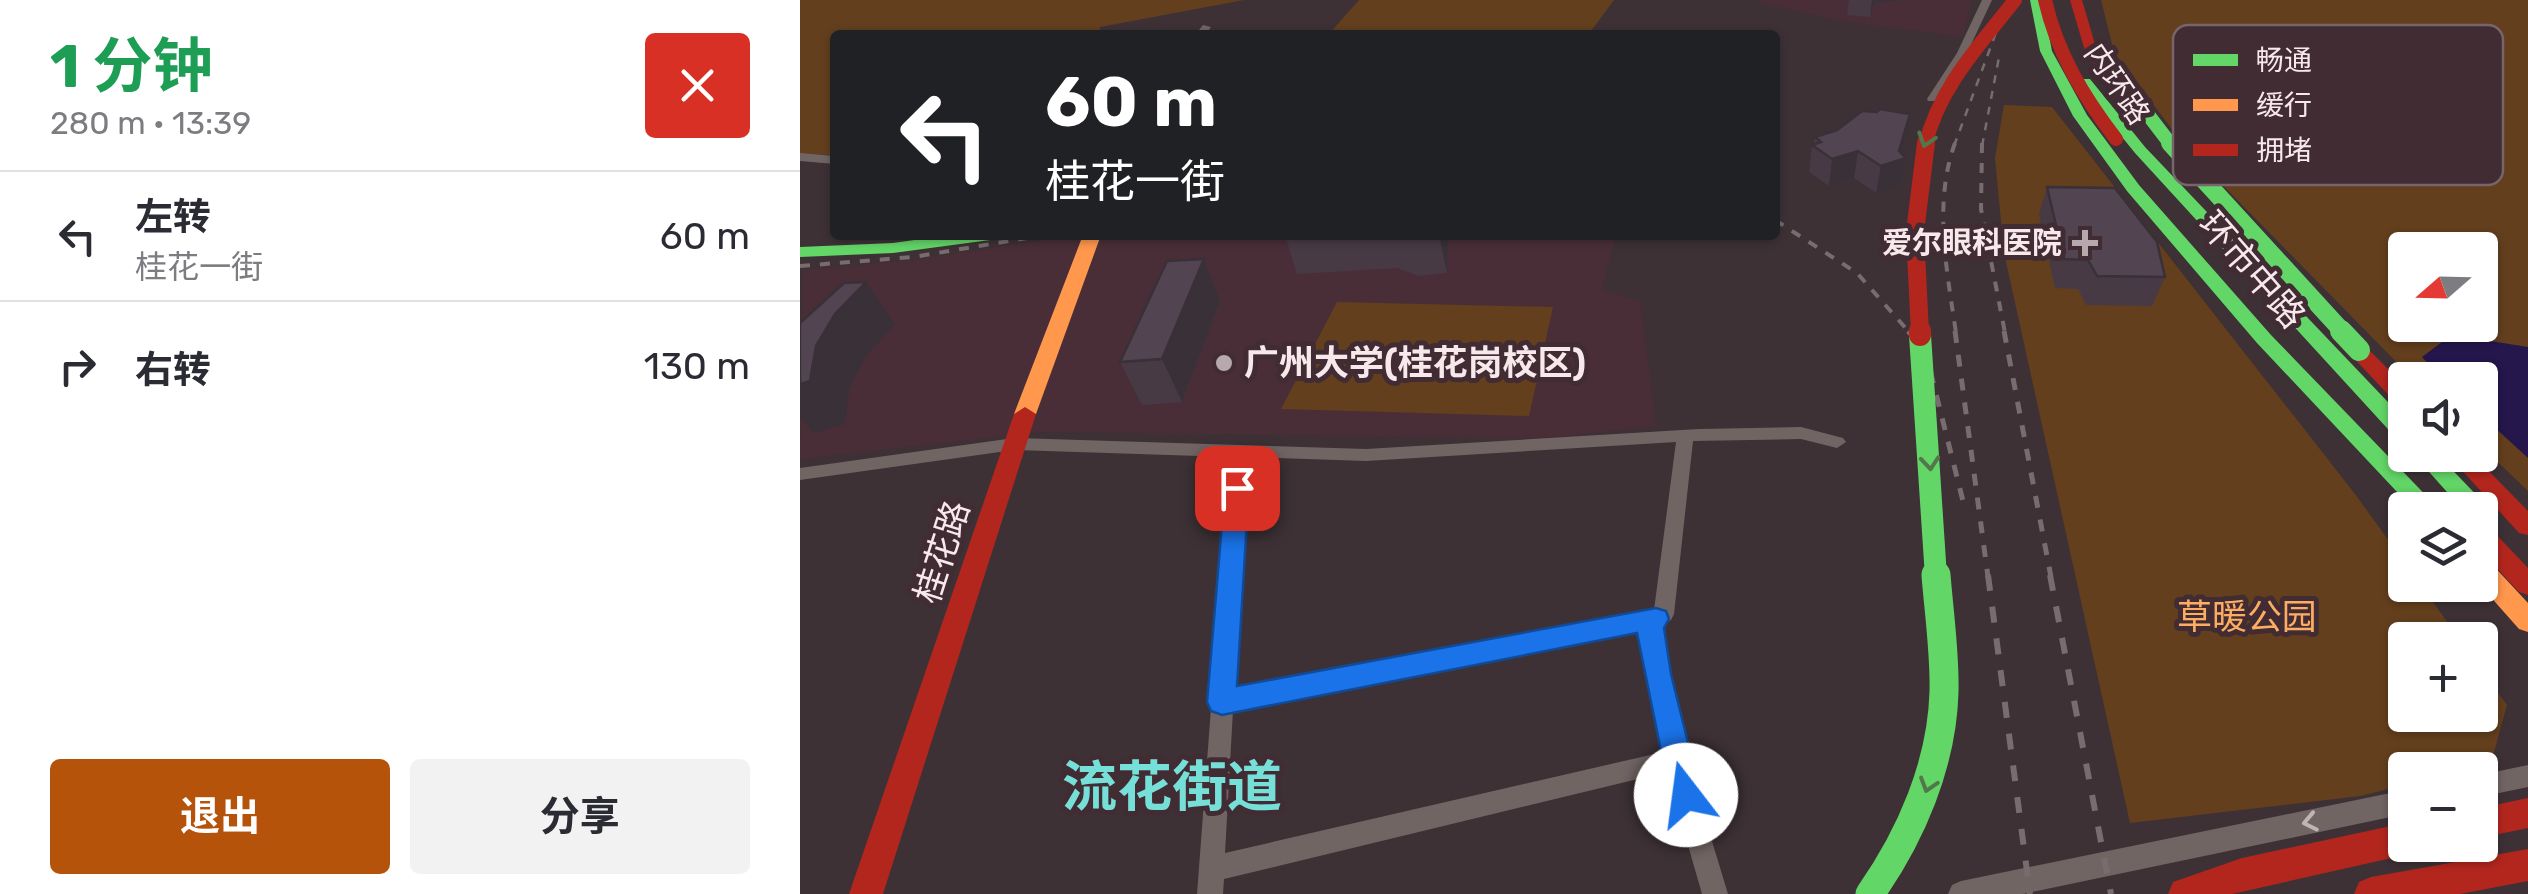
<!DOCTYPE html>
<html lang="zh">
<meta charset="utf-8">
<style>
:root{--surface:#fff;--page:#f2f2f3;--text:#2b2b33;--muted:#7c7c81;--line:#e1e1e2;--accent:#b45309}
body{margin:0;font-family:Rubik,"Noto Sans SC",sans-serif;background:var(--page);color:var(--text);height:100vh;display:flex;flex-direction:column;font-size:38px;white-space:nowrap}
*{box-sizing:border-box;margin:0}
p{font-size:32px;color:var(--muted)}
.icon{flex:none;width:55px;height:55px;fill:none;stroke:currentColor;stroke-width:2;stroke-linecap:round;stroke-linejoin:round}
.map{position:relative;flex:1;overflow:hidden}
.panel{display:flex;flex-direction:column;background:var(--surface);width:800px}
.panel>*{flex:none}
.guide{position:absolute;left:30px;top:30px;width:950px;height:210px;border-radius:10px;box-shadow:0 2px 8px #0004;background:#202124;color:#fff;overflow:hidden}
.needle{width:65px;rotate:250deg}
.fabs{position:absolute;left:1588px;top:232px;display:grid;gap:20px}
.fabs a{display:grid;place-items:center;width:110px;height:110px;border-radius:10px;background:var(--surface);box-shadow:0 2px 8px #0004;font-size:50px}
.pin{position:absolute;display:grid;place-items:center;width:85px;height:85px;color:#fff;margin:-42px;border-radius:20px;box-shadow:0 5px 15px #0006}
.me{position:absolute;width:110px;margin:-55px;rotate:345deg;stroke-linejoin:round;filter:drop-shadow(0 0 8px #0008)}
.turn{display:flex;align-items:center;gap:35px;height:210px;padding:0 50px;font-size:45px}
.turn .icon{width:130px;height:130px;stroke-width:2.5}
.turn b{display:block;font-size:70px;line-height:85px}
.round{display:grid;place-items:center;flex:none;width:105px;height:105px;border-radius:10px;background:var(--page)}
.headline{display:flex;align-items:center;justify-content:space-between;height:170px;padding:0 50px}
h1{font-size:60px;font-weight:700;line-height:75px;color:#1e9e55}
.primary-button{display:flex;gap:20px;margin-top:auto;padding:20px 50px}
.primary-button a{flex:1;height:115px;border-radius:10px;background:var(--accent);color:#fff;font-size:40px;font-weight:700;line-height:115px;text-align:center}
.primary-button a+a{background:var(--page);color:var(--text)}
ul{padding:0;list-style:none}
li{display:flex;align-items:center;gap:30px;height:130px;padding:0 50px;border-top:2px solid var(--line)}
li div{flex:1}
li b{display:block;font-size:38px}
li em{font-style:normal}
main{display:flex;flex:1;min-height:0}
.map>svg:first-child{display:block}
</style>
<main>
<section class="panel">
<div class="headline"><div><h1>1 分钟</h1><p>280 m · 13:39</p></div><a class="round" style="background:#d93025;color:#fff"><svg class="icon" aria-label="close" viewBox="0 0 24 24"><path d="M6 6l12 12M18 6L6 18"/></svg></a></div>
<ul>
<li><svg class="icon" aria-label="left" viewBox="0 0 24 24"><path d="M17 20v-9H6M10 6l-5 5 5 5"/></svg><div><b>左转</b><p>桂花一街</p></div><em>60 m</em></li>
<li><svg class="icon" aria-label="right" viewBox="0 0 24 24"><path d="M7 20v-9h11M14 6l5 5-5 5"/></svg><div><b>右转</b></div><em>130 m</em></li>
</ul>
<div class="primary-button"><a>退出</a><a>分享</a></div>
</section>
<div class="map">
<svg width="1728" height="894" viewBox="0 0 1728 894">
<rect width="100%" height="100%" fill="#3d3135"/>
<path fill="#492e38" d="M950 0H1171L1163 37 1036 20Z
M275 235H816L802 289 840 301 856 426 743 438 237 432 0 459 3 270 114 260Z"/>
<path fill="#633f1d" fill-rule="evenodd" d="M0 0H444L300 27V35H35V155L0 154Z
M559 0H814L788 35H528Z
M1301 0H1728V491L1680 445V380H1614L1386 148 1314 52ZM1605 250H1680V325H1605Z
M1204 105 1252 107 1555 494 1605 563V585H1621L1660 640H1605V715H1680V668L1707 705 1691 763 1663 770H1605V785L1560 796 1330 823 1204 253 1195 158Z
M537 302 753 307 729 416 481 409Z"/>
<path fill="#25164c" d="M1684 340 1728 347V458L1680 414V380H1643L1622 357 1642 342Z"/>
<g fill="none" stroke-linecap="round" stroke-linejoin="round">
<path fill="#716564" fill-rule="evenodd" d="M1182 0H1192L1167 53 1136 101H1128L1127 99 1157 53Z
M403 25 411 27 405 35H395Z
M0 153 35 156V164L0 161Z
M1001 427 1043 438 1046 442 1037 448 1001 439 893 441 874 614 871 620 861 627 888 762 928 894H902L867 772 424 879 423 894H397L430 457 214 450 0 480V468L214 438 566 449 899 429ZM876 442 854 610 852 611 434 690 447 457 566 461ZM841 630 863 752 425 853 433 710Z
M1728 765V787L1680 797V775Z
M1605 790V814L1223 894H1148L1152 885 1161 881Z"/>
<path fill="#63d668" fill-rule="evenodd" d="M1230 0H1242L1252 51 1287 115 1339 185 1471 335 1640 510H1614L1457 343 1327 191 1273 116 1240 51Z
M1280 79H1290L1345 147 1605 420V442L1597 439 1335 153 1280 85Z
M151 235H199L190 240 93 253 0 257V247L93 243Z
M1614 455H1638L1685 504 1689 510 1685 516 1680 518V510H1663Z"/>
<path fill="#ff974d" fill-rule="evenodd" d="M283 235H301L236 414 225 421 217 419 214 414Z
M1680 558 1689 561 1728 603V632L1719 629 1680 585Z"/>
<path fill="#b3261e" fill-rule="evenodd" d="M1270 0H1282L1297 51 1330 98 1328 101H1318L1285 51Z
M1540 326 1547 328 1605 386V406L1597 404 1533 336 1530 332Z
M225 407 236 414 83 894H49L214 414Z
M1648 455H1673L1728 511V535L1719 533Z
M1680 525 1689 527 1728 568V595L1719 592 1680 550Z
M1728 798V828L1680 838V808Z
M1605 823V845H1618L1616 850 1605 855 1432 894H1368L1373 882 1442 858Z
M1728 849V881L1660 894H1554L1559 882 1571 877Z"/>
<path stroke="#786c6e" stroke-width="2.5" stroke-dasharray="8 8" stroke-linecap="butt" d="M1154 146 1208 0
M1182 146 1200 52"/>
<path stroke="#786c6e" stroke-width="4" stroke-dasharray="10 10" stroke-linecap="butt" d="M1155 143C1133 203 1147 271 1156 333
M1182 143 1181 209 1205 333
M975 220 1057 273 1110 333
M0 266 113 257 245 235"/>
<path stroke="#786c6e" stroke-width="5" stroke-dasharray="12 12" stroke-linecap="butt" d="M1108 331 1125 350 1165 509
M1155 331 1188 577
M1204 331 1251 577"/>
<path stroke="#786c6e" stroke-width="6" stroke-dasharray="16 16" stroke-linecap="butt" d="M1188 575 1230 894
M1250 575 1311 894"/>
<path stroke="#63d668" stroke-width="14" d="M1323 82 1372 146"/>
<path stroke="#63d668" stroke-width="18" d="M1370 143 1544 333"/>
<path stroke="#63d668" stroke-width="22" d="M1541 331 1559 350
M1120 335 1136 577"/>
<path stroke="#63d668" stroke-width="29" d="M1070 894C1111 836 1142 764 1144 692 1145 653 1139 613 1136 575"/>
<path stroke="#b3261e" stroke-width="14" d="M1245 0C1257 53 1283 96 1316 139
M1125 146C1139 87 1179 46 1215 0"/>
<path stroke="#b3261e" stroke-width="18" d="M1120 333 1115 232 1126 143"/>
<path stroke="#b3261e" stroke-width="22" d="M1120 331V335"/>
</g>
<path fill="#473a45" d="M1049 0H1104L1075 3 1070 17 1047 15Z
M1015 137 1105 140 1101 154 1106 158 1101 185 1076 193 1054 178 1029 186 1009 172 1012 145 1014 144Z
M1247 187 1365 277 1352 306 1286 305 1278 289 1255 288 1239 214Z
M467 235H649L647 273 619 276 597 268 497 274 485 235Z
M404 259 420 301 382 402 342 405 320 362Z"/>
<path fill="#393038" d="M1072 0H1104L1075 3 1070 17Z
M1110 114 1105 140 1099 160 1106 158 1101 185 1076 193 1081 166 1099 151Z
M1058 151 1054 178 1029 186 1032 159Z
M639 235H649L647 273Z
M404 259 420 301 382 402 362 359Z
M66 282 95 324 66 356 49 389 45 424 14 433 0 417V366L16 346 35 314Z"/>
<path fill="#524450" stroke="#393038" stroke-width="2.5" d="M1080 109 1110 114 1099 151 1106 158 1081 166 1058 151 1032 159 1012 145 1021 142 1015 137 1037 130 1062 111 1077 112Z
M1247 187 1315 188 1357 242 1365 277 1297 276 1288 260 1264 259Z
M404 259 362 359 320 362 367 261Z
M66 282 35 314 16 346 10 381 0 384V323L44 283Z"/>
<defs><path id="oneway-chevron" d="M-2-3.5L2.5 0L-2 3.5" fill="none" stroke-width="1.6" stroke-linecap="round" stroke-linejoin="round" transform="scale(2.5)"/></defs>
<g stroke="#51784b">
<use href="#oneway-chevron" transform="translate(1126 140) rotate(108)"/>
<use href="#oneway-chevron" transform="translate(1130 463) rotate(85)"/>
<use href="#oneway-chevron" transform="translate(1128 785) rotate(107)"/>
</g>
<use stroke="#c1b4b6" href="#oneway-chevron" transform="translate(1510 822) rotate(168)"/>
<path fill="#1a73e8" stroke="#114b97" stroke-width="2.5" d="M437 479 449 488 437 686 856 608 866 611 869 619 864 628 871 674 901 795 897 806 886 810 874 806 870 795 837 633 422 715 411 711 407 702 425 488Z"/>
<g fill="#b6a8ac" stroke="#422c34" stroke-width="4">
<path d="M1280 228h10v10h10v10h-10v10h-10v-10h-10v-10h10z"/>
<circle cx="424" cy="363" r="10"/>
</g>
<g text-anchor="middle" stroke-width="10" stroke-linejoin="round" paint-order="stroke">
<g font-size="30" fill="#f7e8ec" stroke="#422c34">
<text transform="translate(1317 84) rotate(56)" y="10">内环路</text>
</g>
<g font-size="30" font-weight="bold" fill="#f7e8ec" stroke="#422c34" text-anchor="end">
<text x="1262" y="253">爱尔眼科医院</text>
</g>
<g font-size="35" fill="#f7e8ec" stroke="#422c34">
<text transform="translate(1452 270) rotate(49)" y="12">环市中路</text>
<text transform="translate(142 552) rotate(-72)" y="12">桂花路</text>
</g>
<g font-size="35" font-weight="bold" fill="#f7e8ec" stroke="#422c34" text-anchor="start">
<text x="444" y="375">广州大学(桂花岗校区)</text>
</g>
<g font-size="35" fill="#fdad61" stroke="#422c34">
<text x="1447" y="629">草暖公园</text>
</g>
<g font-size="55" font-weight="bold" fill="#76e0d8" stroke="#422c34">
<text x="372" y="806">流花街道</text>
</g>
</g>
<rect x="1373" y="25" width="330" height="160" rx="15" fill="#422c34" stroke="#78646b" stroke-width="2.5"/>
<rect x="1393" y="54" width="45" height="12" fill="#63d668"/>
<rect x="1393" y="99" width="45" height="12" fill="#ff974d"/>
<rect x="1393" y="144" width="45" height="12" fill="#b3261e"/>
<g font-size="28" fill="#f7e8ec">
<text x="1456" y="70">畅通</text>
<text x="1456" y="115">缓行</text>
<text x="1456" y="160">拥堵</text>
</g>
</svg>
<div class="fabs">
<a><svg class="needle" viewBox="-14 -14 28 28"><path d="M0-13l5 13h-10z" fill="#e53935"/><path d="M0 13l5-13h-10z" fill="#7c7c81"/></svg></a>
<a><svg class="icon" aria-label="sound" viewBox="0 0 24 24"><path d="M4 9h4l5-4v14l-5-4H4zM17 9q2 3 0 6"/></svg></a>
<a><svg class="icon" aria-label="layers" viewBox="0 0 24 24"><path d="M12 4l9 5-9 5-9-5zM3 14l9 5 9-5"/></svg></a>
<a>+</a>
<a>−</a>
</div>
<div class="pin" style="left:437px;top:488px;background:#d93025"><svg class="icon" aria-label="arrive" viewBox="0 0 24 24"><path d="M6 21V4h12l-3 4 3 4H6"/></svg></div>
<svg class="me" style="left:886px;top:795px" viewBox="-20 -20 40 40"><circle r="19" fill="#fff"/><path d="M0-13L10 11 0 6-10 11z" fill="#1a73e8"/></svg>
<div class="guide">
<div class="turn"><svg class="icon" aria-label="left" viewBox="0 0 24 24"><path d="M17 20v-9H6M10 6l-5 5 5 5"/></svg><div><b>60 m</b>桂花一街</div></div>
</div>
</div>
</main>
